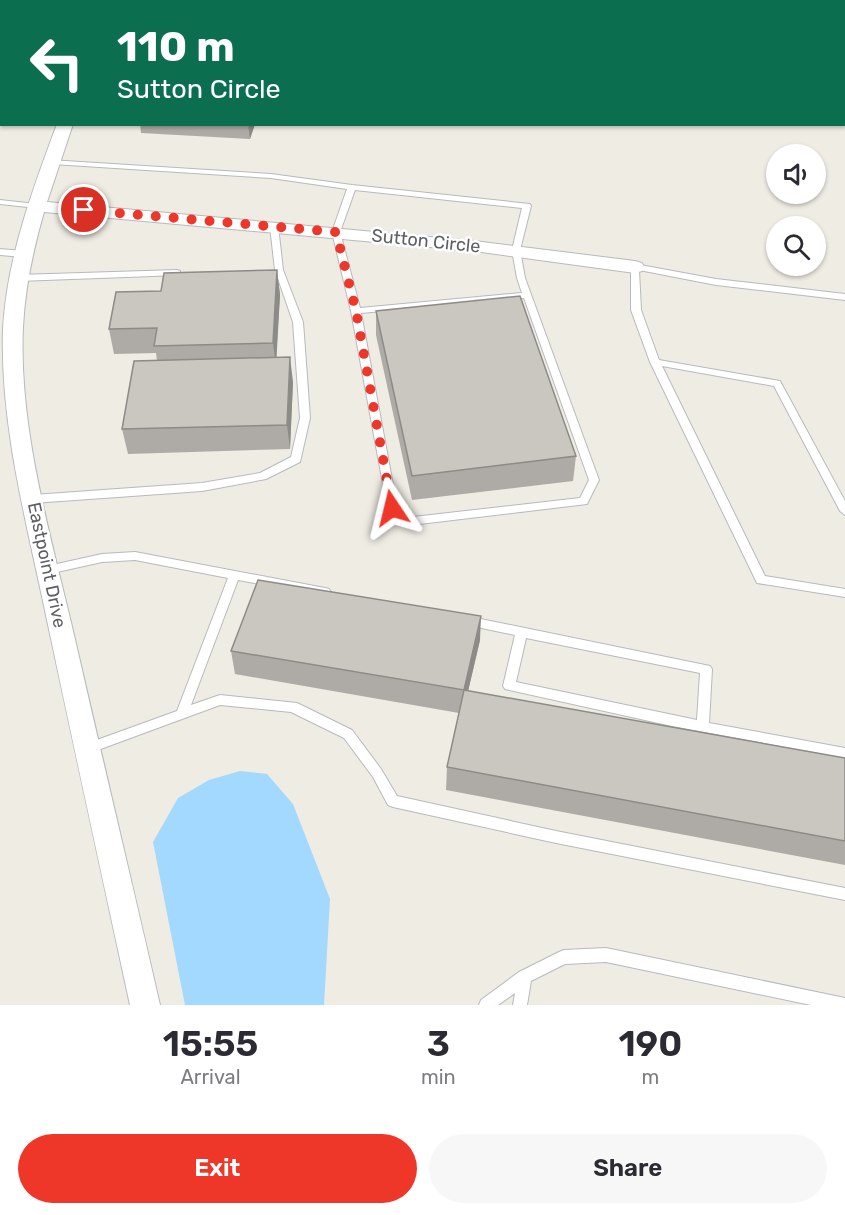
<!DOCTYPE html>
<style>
:root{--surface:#fff;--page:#f7f7f7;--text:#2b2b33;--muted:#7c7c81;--accent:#ef3729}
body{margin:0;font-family:Rubik,sans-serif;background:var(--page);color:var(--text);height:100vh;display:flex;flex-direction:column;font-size:22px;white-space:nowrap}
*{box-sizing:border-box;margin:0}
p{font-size:20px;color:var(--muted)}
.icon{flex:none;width:33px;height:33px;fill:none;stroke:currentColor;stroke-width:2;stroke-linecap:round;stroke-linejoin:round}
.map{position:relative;height:1005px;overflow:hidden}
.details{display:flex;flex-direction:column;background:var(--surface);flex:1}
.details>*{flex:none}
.hud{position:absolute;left:0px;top:0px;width:846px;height:126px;box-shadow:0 2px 4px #0004;background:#0b6e4f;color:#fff;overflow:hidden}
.tools{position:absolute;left:766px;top:144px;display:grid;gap:12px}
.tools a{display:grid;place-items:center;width:60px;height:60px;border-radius:50%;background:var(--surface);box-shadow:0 2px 4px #0004;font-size:30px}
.pin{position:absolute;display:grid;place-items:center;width:51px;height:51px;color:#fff;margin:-26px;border:3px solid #fff;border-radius:50%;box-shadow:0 2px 6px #0007}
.me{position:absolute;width:66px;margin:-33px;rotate:350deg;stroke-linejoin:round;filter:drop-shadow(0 0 4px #0008)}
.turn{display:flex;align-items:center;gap:21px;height:126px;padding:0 18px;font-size:27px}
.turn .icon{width:78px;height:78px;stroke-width:2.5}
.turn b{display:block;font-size:42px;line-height:51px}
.eta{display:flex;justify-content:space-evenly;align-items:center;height:102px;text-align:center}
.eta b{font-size:36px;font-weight:600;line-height:42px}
.button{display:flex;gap:12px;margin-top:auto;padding:12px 18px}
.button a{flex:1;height:69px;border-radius:36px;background:var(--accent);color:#fff;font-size:24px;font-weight:600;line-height:69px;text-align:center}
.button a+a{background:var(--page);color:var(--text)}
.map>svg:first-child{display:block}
</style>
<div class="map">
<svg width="845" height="1005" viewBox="0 0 845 1005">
<rect width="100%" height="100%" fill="#efece4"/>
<path fill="#a3d8ff" d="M240 771 267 774 293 804 330 899 324 1005H185L153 842 178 798 209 780Z"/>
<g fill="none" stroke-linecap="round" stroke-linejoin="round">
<defs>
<path id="service" d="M0 58H2V62H0Z
M49 160 271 174 352 185 530 204 531 206 520 250 525 278 599 480 587 504 411 525 388 511 351 311 332 232 347 189 271 178 52 164H49ZM355 190 522 208 512 250 517 278 522 293 360 308 340 232ZM524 298 589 480 580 498 413 517 397 506 361 313Z
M0 200 36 204 40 206 36 208 0 204Z
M274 223 278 226 283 270 303 322 310 418 300 462 266 479 202 491 33 503 29 502 28 499 29 496 33 495 202 483 260 473 291 457 300 418 293 322 275 270 270 226Z
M0 249 23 251 27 254 23 257 0 255Z
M635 264 716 279 845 294V300L716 285 639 270 641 310 659 360 780 381 845 501V515L840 511 774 386 662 366 765 576 845 589V597L757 583 650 362 631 310V267Z
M177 270 180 271V275L18 281 14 278 18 275Z
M135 552 325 588 329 589 331 592 329 595 325 596 238 580 191 705 220 695 297 703 352 730 381 769 397 796 556 831 845 888V900L556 843 393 807 388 805 373 777 344 738 291 712 220 705 87 754 83 753 81 749 83 745 177 711 228 578 135 560 102 562 48 574 44 573 42 570 44 567 48 566 102 554Z
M466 616 710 666 712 669 709 723 845 748V758L672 726 505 689 503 686 515 635 462 624 460 621 462 618ZM526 638 700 673 697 720 516 682Z
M606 948 845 998V1005H811L606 962 565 964 531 981 527 1005H513L515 993 498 1005H479L481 1000 519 972 559 952 564 950Z"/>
<path id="minor" d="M115 0H129L114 2Z
M57 124H73L47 202 474 241 635 261 642 263 644 267 642 271 635 273 474 251 44 212C33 250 25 288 23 327 18 433 54 546 77 648 104 767 133 886 160 1005H130C101 872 72 739 44 606 25 516 0 423 3 329 7 258 32 191 57 124Z"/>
</defs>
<use href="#service" stroke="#b6babe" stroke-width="2"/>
<use href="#minor" stroke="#b6babe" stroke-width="2"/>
<use href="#service" fill="#fff" fill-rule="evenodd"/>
<use href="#minor" fill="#fff" fill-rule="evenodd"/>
</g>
<path fill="#aeaba6" d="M0 0 2 2V43H0Z
M140 124H255L250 139 141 133Z
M277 270 280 295 276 358 293 382 290 449 128 454 122 429 157 361 156 353 114 354 109 329Z
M376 311 576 456 573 481 412 500 376 335Z
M480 640 468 691 845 758V865L446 790 447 767 459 713 235 674 231 651Z"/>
<path fill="#8d8b87" d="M39 0H54L53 2H38Z
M248 124H255L250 139Z
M277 270 280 295 276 367 273 343Z
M290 357 293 382 290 449 287 425Z
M481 616 480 640 463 713 464 690Z"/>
<path fill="#cac7c1" stroke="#8d8b87" stroke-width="1.5" d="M0 0H39L38 2H2V21H0Z
M277 270 273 343 154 346 157 328 109 329 116 292 161 291 164 273Z
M520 296 576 456 412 476 376 311Z
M290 357 287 425 122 429 134 361Z
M258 580 481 616 464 690 231 651Z
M464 690 845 758V841L447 767Z"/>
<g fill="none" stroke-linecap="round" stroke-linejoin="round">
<path stroke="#ef3729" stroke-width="10" stroke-dasharray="0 18" d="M84 210 336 232 356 311 392 508"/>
</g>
<g text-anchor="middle" stroke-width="5" stroke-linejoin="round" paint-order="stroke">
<g font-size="18" fill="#5c6065" stroke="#fff">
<text transform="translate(426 241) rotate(6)" y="6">Sutton Circle</text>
<text transform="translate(47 565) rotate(78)" y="6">Eastpoint Drive</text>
</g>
</g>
</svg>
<div class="tools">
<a><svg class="icon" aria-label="sound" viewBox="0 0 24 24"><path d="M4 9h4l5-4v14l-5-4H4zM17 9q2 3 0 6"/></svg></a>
<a><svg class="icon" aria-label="search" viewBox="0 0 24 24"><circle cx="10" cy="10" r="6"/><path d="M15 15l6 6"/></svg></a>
</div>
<div class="pin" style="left:84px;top:210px;background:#d93025"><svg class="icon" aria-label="arrive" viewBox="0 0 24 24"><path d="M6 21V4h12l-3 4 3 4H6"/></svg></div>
<svg class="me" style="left:392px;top:508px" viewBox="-20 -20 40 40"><path d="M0-17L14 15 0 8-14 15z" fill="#ef3729" stroke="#fff" stroke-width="4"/></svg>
<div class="hud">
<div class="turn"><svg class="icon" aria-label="left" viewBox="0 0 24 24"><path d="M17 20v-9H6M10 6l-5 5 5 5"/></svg><div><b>110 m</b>Sutton Circle</div></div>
</div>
</div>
<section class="details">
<div class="eta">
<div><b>15:55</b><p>Arrival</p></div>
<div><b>3</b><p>min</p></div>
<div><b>190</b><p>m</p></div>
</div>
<div class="button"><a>Exit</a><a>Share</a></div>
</section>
